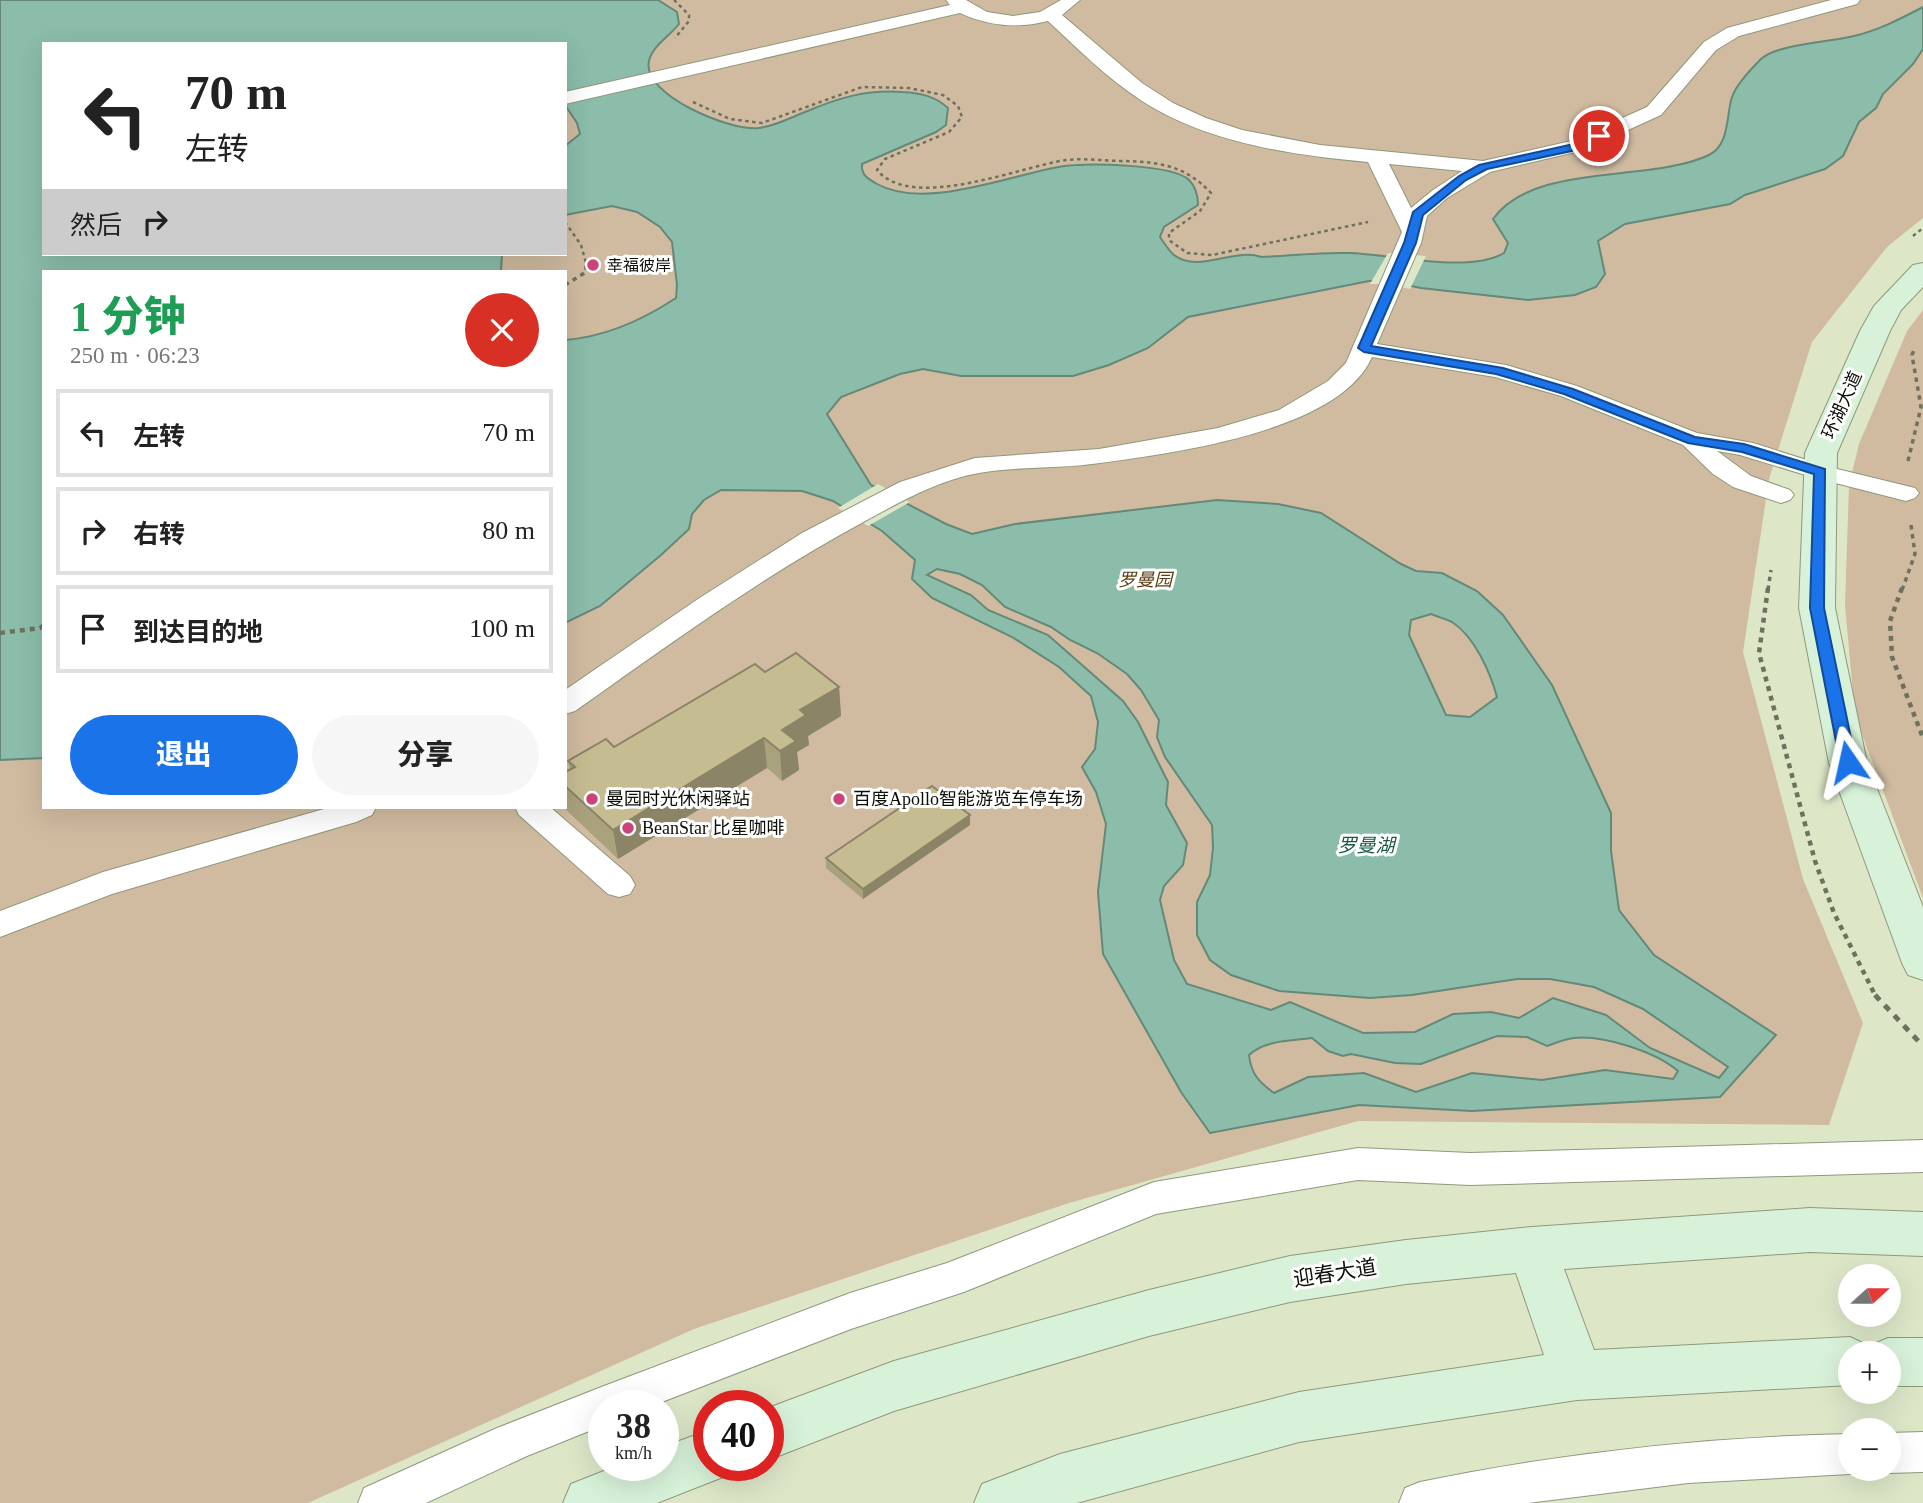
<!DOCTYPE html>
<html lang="zh">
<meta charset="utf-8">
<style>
:root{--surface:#fff;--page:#f6f6f6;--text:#222;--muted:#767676;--line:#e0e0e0;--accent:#1a73e8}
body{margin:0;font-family:"Times New Roman","Noto Sans SC",serif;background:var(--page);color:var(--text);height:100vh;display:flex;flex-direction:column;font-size:26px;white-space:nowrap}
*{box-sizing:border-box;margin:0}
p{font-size:23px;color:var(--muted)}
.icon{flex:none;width:38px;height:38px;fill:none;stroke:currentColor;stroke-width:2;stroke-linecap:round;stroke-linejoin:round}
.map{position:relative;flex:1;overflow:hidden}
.sheet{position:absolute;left:42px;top:270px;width:525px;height:539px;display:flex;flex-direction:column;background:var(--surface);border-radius:0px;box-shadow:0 7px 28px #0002}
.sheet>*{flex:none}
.hud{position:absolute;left:42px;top:42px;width:525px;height:214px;border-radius:0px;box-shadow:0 7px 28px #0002;background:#fff;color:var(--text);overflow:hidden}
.needle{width:46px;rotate:69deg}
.tools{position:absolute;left:1838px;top:1264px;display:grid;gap:14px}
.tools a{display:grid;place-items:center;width:63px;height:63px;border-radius:50%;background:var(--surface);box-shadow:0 7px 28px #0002;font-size:35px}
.speed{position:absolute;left:588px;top:1390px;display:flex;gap:14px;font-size:35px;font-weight:700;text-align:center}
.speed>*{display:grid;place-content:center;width:91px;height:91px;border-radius:50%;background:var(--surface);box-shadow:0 7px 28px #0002;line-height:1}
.speed small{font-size:18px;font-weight:400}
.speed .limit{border:10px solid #d22;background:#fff;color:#111}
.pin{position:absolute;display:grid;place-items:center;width:60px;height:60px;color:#fff;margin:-30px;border:4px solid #fff;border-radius:50%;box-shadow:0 2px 7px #0007}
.me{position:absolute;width:77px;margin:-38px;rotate:349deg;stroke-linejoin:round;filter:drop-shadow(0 0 5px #0008)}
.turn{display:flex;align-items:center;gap:24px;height:147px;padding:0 28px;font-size:32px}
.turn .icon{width:91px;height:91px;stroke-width:2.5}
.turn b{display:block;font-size:49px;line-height:60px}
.then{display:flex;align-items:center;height:66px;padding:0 28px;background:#0003;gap:14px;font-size:26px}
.round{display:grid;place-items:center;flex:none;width:74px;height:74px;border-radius:37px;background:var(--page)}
.overview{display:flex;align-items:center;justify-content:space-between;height:119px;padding:0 28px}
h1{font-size:42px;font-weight:800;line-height:52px;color:#1e9e55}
.primary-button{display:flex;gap:14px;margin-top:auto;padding:14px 28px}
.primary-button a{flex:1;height:80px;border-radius:42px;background:var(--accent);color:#fff;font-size:28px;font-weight:800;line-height:80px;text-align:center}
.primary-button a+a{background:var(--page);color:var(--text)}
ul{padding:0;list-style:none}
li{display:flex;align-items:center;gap:21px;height:88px;margin:0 14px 10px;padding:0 14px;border:4px solid var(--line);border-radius:0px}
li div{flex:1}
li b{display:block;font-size:26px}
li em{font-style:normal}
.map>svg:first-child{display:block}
</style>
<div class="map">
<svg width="1923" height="1503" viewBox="0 0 1923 1503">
<rect width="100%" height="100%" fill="#dde7c8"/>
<path fill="#d0bba0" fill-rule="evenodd" d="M0 0H1923V218L1887 247 1812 342 1769 479 1743 652 1803 879 1863 1023 1829 1125 1358 1121 1069 1203 694 1329 308 1503H0ZM44 44H565V254H44ZM44 271H565V807H44Z
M1923 310V898L1855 715 1845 605 1849 485 1859 444 1907 331Z"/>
<path fill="#8bbdaa" stroke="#658978" stroke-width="2" fill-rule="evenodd" d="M0 0H658L677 12 679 24C670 36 652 46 649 61 641 95 732 132 759 128 775 126 790 118 805 112 838 98 867 89 903 92 920 93 935 96 948 108L946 125 936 132 862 164C861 175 868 179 877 184 926 211 1012 174 1064 166 1088 163 1173 164 1189 180 1196 187 1198 196 1198 205L1164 227 1160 237C1164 243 1169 251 1174 255 1198 274 1236 247 1261 257 1290 256 1320 252 1349 253 1391 254 1469 274 1504 253L1508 243 1493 219C1533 162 1650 183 1709 155 1730 145 1726 115 1732 97 1736 85 1752 68 1761 59 1777 44 1831 42 1854 36 1879 30 1900 19 1923 7V49L1913 64 1883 94 1876 108 1859 122 1843 156 1825 169 1745 195 1730 204 1625 224 1598 241 1605 274 1596 287 1575 295 1528 300 1421 288 1387 281H1369L1188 317 1148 348 1109 365 1073 376H961L923 369 900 374 841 397 827 414 871 485 946 524 972 534 1015 524 1217 500 1278 504 1321 513 1401 564 1416 571 1442 573 1477 591 1503 615 1552 685 1611 813V851L1619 910 1654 955 1776 1035 1720 1097 1472 1111 1359 1105 1210 1133 1181 1092 1103 954 1098 892 1106 824 1096 792 1082 767 1095 749 1098 722 1091 696 1059 667 1012 637 932 598 912 579 915 560 882 531 833 501 802 491 721 490 704 500 692 514 689 529 661 555 600 606 565 623V340C604 337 644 319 676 298L677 285 672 242 660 227 637 212 612 206 565 215V146L580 134 577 123 565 105V44H44V254H502L501 271H44V758L0 760ZM937 569 960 574 982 585 1005 607 1051 627 1070 640 1097 653 1127 674 1141 690 1159 720 1157 737 1165 757 1212 825 1213 848 1210 875 1197 902V935L1210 960 1231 975 1279 991 1370 998 1412 995 1517 979H1550L1594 987 1643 1009 1728 1067 1719 1078 1650 1048 1606 1015 1553 998 1519 1018 1491 1012 1453 1014 1415 1032 1363 1033 1290 1002 1271 1010 1187 984 1174 960 1160 900 1164 886 1183 865 1187 843 1166 805 1168 782 1138 722 1123 701 1048 635 988 610 971 595 927 575ZM1431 614C1438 617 1446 619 1452 622 1475 637 1490 672 1497 697L1470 717 1446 715 1409 635 1411 620ZM1497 1036 1527 1037 1547 1046C1555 1043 1565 1039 1574 1038 1604 1035 1656 1052 1678 1071L1673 1079 1605 1070 1542 1080 1472 1073 1416 1092 1364 1073 1308 1077 1274 1093C1259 1082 1251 1074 1249 1055 1265 1040 1290 1041 1312 1038L1328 1051 1343 1056 1351 1054 1395 1063 1421 1064Z"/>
<path fill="#dde7c8" d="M1388 253 1426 256 1410 289 1387 284H1370Z
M878 484 910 502 868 526 838 508Z"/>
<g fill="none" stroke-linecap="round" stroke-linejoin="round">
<defs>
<path id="lane" d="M946 0H966L987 12 1013 16 1040 12 1061 0H1080L1062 15 1142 83 1173 103 1206 118 1242 130 1320 145 1483 161 1571 141 1647 107 1704 42 1727 28 1831 0H1860L1857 4 1739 36 1716 50 1661 115 1584 150 1490 172 1447 198 1427 216 1421 243 1377 344 1506 365 1577 386 1697 433 1753 443 1829 467 1915 488 1919 493 1915 498 1906 501 1812 477 1740 455 1717 451 1751 476 1790 490 1794 495 1790 500 1781 503 1733 487 1713 474 1683 445 1561 396 1495 377 1372 357C1339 432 1172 453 1100 463 1060 469 1019 466 979 473 939 480 902 501 867 520 764 575 670 644 575 711L565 714V690L698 599 802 533 900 482 975 458 1099 449 1218 428 1279 410 1328 381 1346 363 1402 232 1368 162C1292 155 1207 143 1142 101 1107 78 1078 49 1048 21 1017 29 989 26 960 13L565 104V92L950 5ZM1389 164 1462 171 1433 190 1411 208Z
M331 807H376L372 815 356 822 112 894 0 937V911L103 872Z
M515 807H550L630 876 635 885 630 894 619 897 608 894 519 815Z
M1923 1140V1172L1470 1185 1358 1180 1156 1214 964 1292 851 1329 654 1405H604V1425L527 1456 426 1503H358L364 1488 497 1428 604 1386 850 1293 947 1263 1154 1182 1358 1148 1470 1153Z
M1923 1432V1472L1888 1473 1876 1468H1888V1433Z
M1850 1434V1468H1865L1850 1474 1688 1483 1528 1503H1399L1405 1488 1420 1482C1562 1453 1705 1437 1850 1434Z"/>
<path id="secondary" d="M1923 263V287L1901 310 1890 331 1837 453 1835 608 1867 763 1923 907V980L1908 975 1902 963 1829 763 1799 608 1805 453 1860 331 1874 306 1913 265Z
M1810 1208 1923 1212V1256L1810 1252 1564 1269 1594 1350 1850 1337 1869 1346 1888 1338H1923V1386H1888V1353H1850V1385L1577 1400 1299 1442 1077 1503H974L982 1484 1060 1454 1299 1392 1544 1355 1516 1273 1406 1284 1290 1302 1149 1336 894 1411 768 1460V1408L894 1361 1149 1290 1290 1256 1406 1240 1532 1227Z
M709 1430V1465H732L728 1475 657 1503H563L571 1484 619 1465H663V1447Z"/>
</defs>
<use href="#lane" stroke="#8f987b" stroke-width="2"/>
<use href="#secondary" stroke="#8f987b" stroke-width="2"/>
<path stroke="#6c725e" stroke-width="2.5" stroke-dasharray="3.5 3.5" stroke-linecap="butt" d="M674 0 689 15V21L675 38
M693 102 730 119 762 123 862 87 909 88 943 95 958 106 962 117 949 132 885 159 877 170C912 212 1019 167 1066 160 1085 158 1105 161 1125 161 1160 162 1186 166 1211 193L1200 211 1169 233V240L1187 253 1212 255 1368 222
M565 222 581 245 586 263
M1913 236 1923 228"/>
<path stroke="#6c725e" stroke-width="3.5" stroke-dasharray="4.5 4.5" stroke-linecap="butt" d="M565 285 586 272V261
M1908 461 1921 407 1912 355 1914 350
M1768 590 1771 570
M1902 590 1915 554 1911 525"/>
<path stroke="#6c725e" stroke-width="4.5" stroke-dasharray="5 5" stroke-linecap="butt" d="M1768 588 1759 653 1815 861 1834 913 1876 997
M1902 588 1890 621 1892 657 1923 738
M0 633 40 628 44 625"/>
<path stroke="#6c725e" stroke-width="5" stroke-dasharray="7 7" stroke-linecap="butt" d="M1875 995 1923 1046"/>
<use href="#lane" fill="#fff" fill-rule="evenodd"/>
<use href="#secondary" fill="#d8f2d9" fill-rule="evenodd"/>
</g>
<path fill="#aaa27d" d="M765 672 839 687 841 716 808 736 809 745 797 752 799 770 782 781 767 768 618 859 563 807H565V772L570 770 568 761 614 747Z
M970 825 863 899 826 868V858Z"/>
<path fill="#8b8466" d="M839 687 841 716 808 736 809 745 797 752 799 770 782 781 780 751 782 730 800 710Z
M764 738 767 768 618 859 613 830Z
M970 815V825L863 899V889Z"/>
<path fill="#c6bc91" stroke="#8b8466" stroke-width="2" d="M796 653 839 687 800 710 806 715 782 730 796 741 780 751 764 738 613 830 565 786V772L575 767 568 761 606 739 614 747 755 664 765 672Z
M932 786 970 815 863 889 826 858Z"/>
<path fill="#1a73e8" stroke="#114b97" stroke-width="2" d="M1599 133 1603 134V138L1581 149 1487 169 1466 180 1423 215 1416 243 1371 346 1503 368 1573 389 1695 437 1744 444 1825 469 1824 608 1856 762 1853 767H1842L1840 762 1810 608 1814 474 1742 452 1688 443 1564 394 1496 374 1364 352 1358 348 1404 243 1413 212 1459 176 1479 165 1574 144Z"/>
<g fill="#cd4277" stroke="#fff" stroke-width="2.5">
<circle cx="593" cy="265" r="7"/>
<circle cx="592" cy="799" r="7"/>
<circle cx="839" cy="799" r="7"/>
<circle cx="628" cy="828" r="7"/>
</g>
<g text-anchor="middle" stroke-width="6" stroke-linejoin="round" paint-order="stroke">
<g font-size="16" fill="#0c0f05" stroke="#fff" text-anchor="start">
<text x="607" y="271">幸福彼岸</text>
</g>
<g font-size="18" fill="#0c0f05" stroke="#fff">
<text transform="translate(1842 405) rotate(-66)" y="6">环湖大道</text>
</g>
<g font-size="18" font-style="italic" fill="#5c3e11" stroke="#fff">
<text x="1145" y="586">罗曼园</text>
</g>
<g font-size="18" fill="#0c0f05" stroke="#fff" text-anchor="start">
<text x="606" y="805">曼园时光休闲驿站</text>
<text x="853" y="805">百度Apollo智能游览车停车场</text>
<text x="642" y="834">BeanStar 比星咖啡</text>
</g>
<g font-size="19" font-style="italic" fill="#1b5a46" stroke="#fff">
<text x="1366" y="852">罗曼湖</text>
</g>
<g font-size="21" fill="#0c0f05" stroke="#fff">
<text transform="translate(1335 1273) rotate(-9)" y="7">迎春大道</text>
</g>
</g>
</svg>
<div class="tools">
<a><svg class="needle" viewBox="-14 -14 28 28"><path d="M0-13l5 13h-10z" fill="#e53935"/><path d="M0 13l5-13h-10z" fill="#767676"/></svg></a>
<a>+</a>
<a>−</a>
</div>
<div class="speed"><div>38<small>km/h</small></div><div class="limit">40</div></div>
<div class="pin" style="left:1599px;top:136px;background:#d93025"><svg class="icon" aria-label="arrive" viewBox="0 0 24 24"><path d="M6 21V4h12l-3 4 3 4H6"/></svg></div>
<svg class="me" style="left:1848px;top:762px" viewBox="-20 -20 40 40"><path d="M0-17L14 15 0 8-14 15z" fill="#1a73e8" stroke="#fff" stroke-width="4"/></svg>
<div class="hud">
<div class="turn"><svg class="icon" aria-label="left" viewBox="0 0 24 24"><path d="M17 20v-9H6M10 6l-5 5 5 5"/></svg><div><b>70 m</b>左转</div></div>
<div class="then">然后<svg class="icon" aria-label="right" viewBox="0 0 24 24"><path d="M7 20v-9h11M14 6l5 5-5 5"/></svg></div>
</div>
<section class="sheet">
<div class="overview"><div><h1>1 分钟</h1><p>250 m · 06:23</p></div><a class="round" style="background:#d93025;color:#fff"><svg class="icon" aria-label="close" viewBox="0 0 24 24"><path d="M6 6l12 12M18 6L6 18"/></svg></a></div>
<ul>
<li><svg class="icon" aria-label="left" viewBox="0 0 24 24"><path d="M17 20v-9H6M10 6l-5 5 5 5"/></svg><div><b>左转</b></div><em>70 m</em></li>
<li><svg class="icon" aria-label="right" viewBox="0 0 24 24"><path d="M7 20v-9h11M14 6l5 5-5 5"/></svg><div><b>右转</b></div><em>80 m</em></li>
<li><svg class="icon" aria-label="arrive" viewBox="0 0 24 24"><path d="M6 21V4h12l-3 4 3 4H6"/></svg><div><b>到达目的地</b></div><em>100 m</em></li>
</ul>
<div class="primary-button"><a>退出</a><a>分享</a></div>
</section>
</div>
